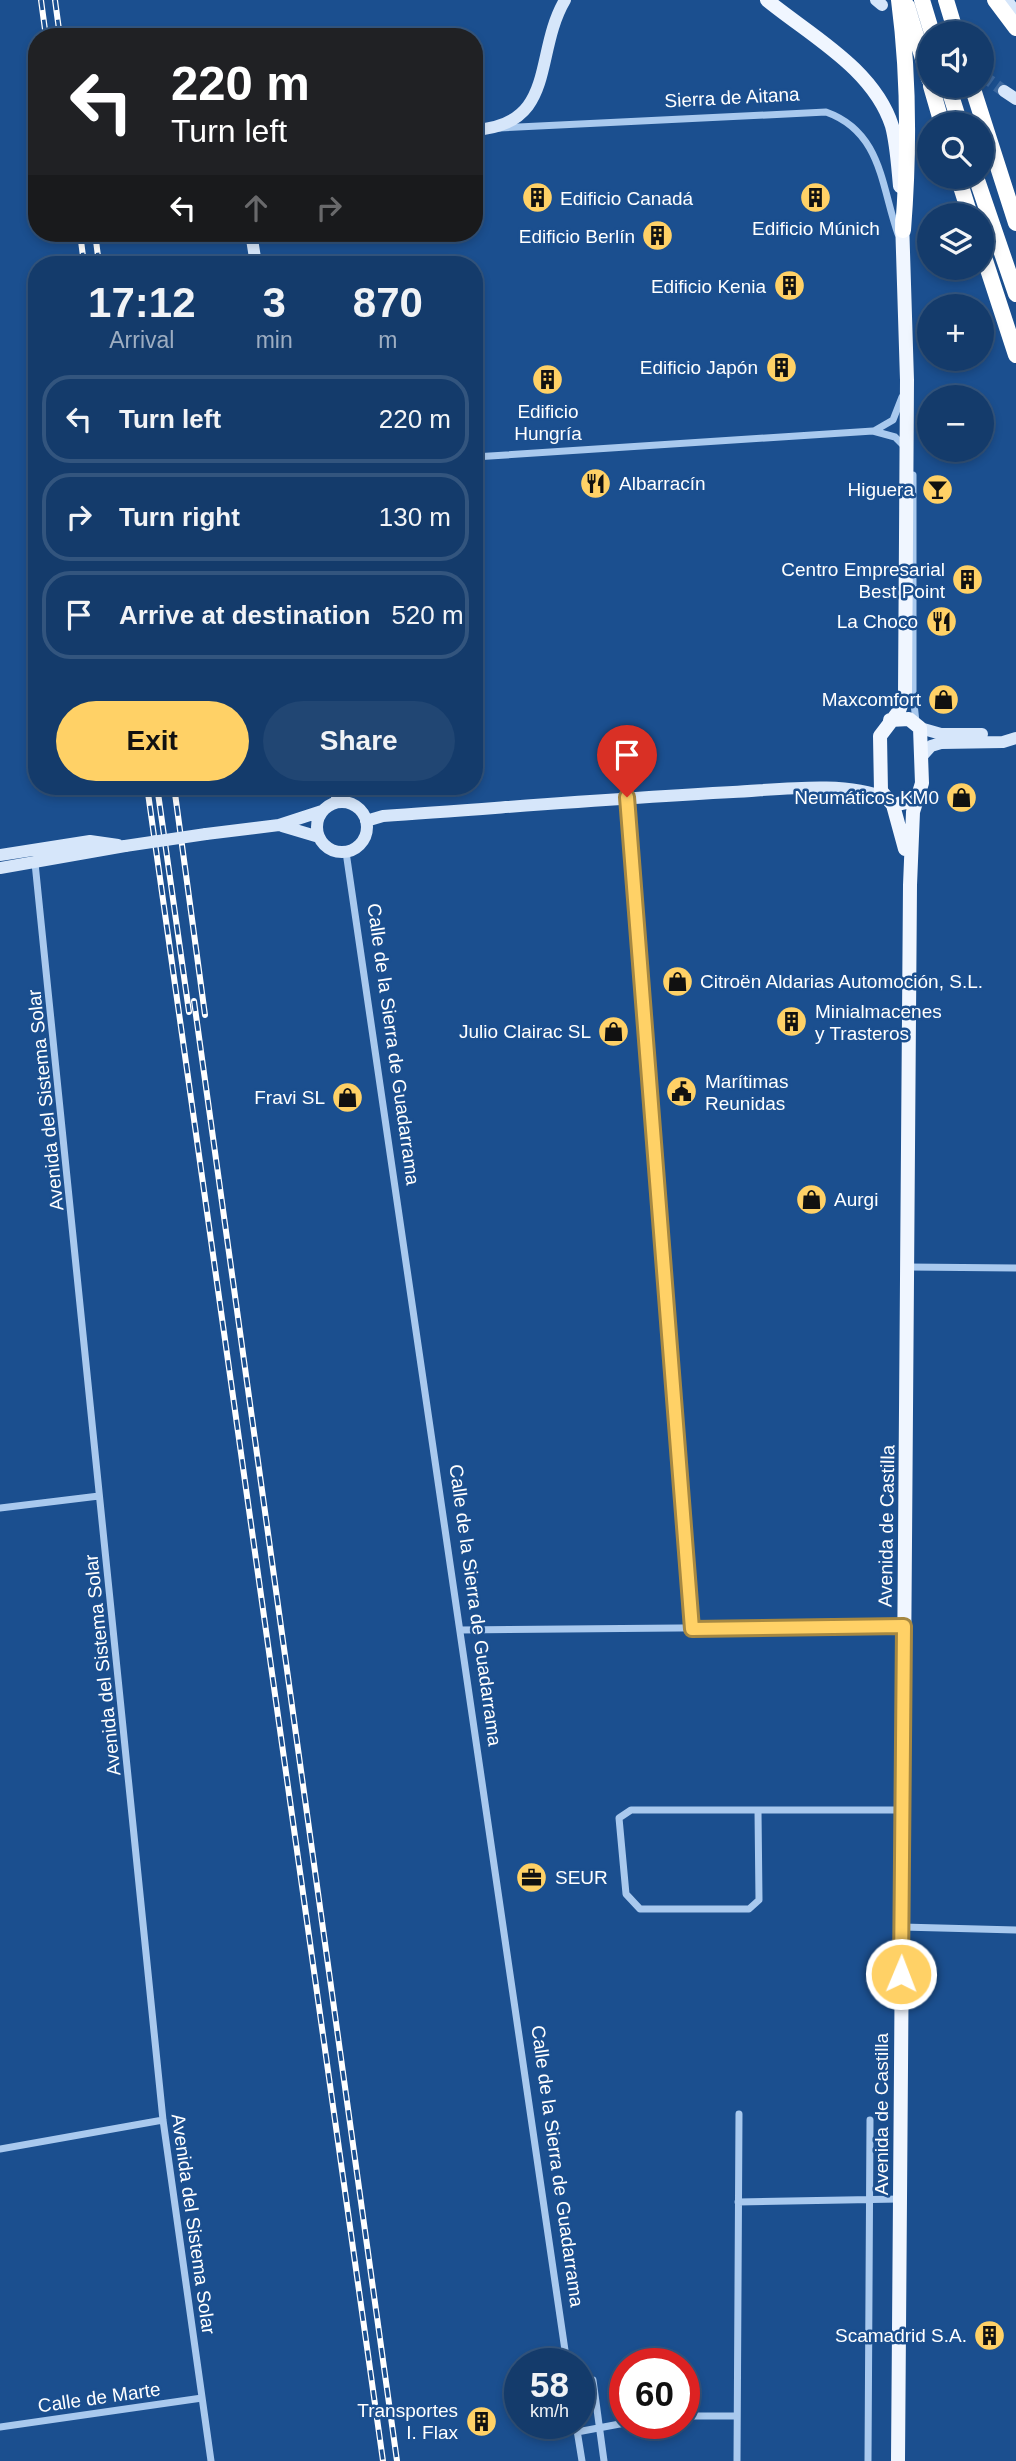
<!DOCTYPE html>
<meta charset="utf-8">
<style>
:root{--surface:#143b6b;--page:#214673;--text:#f1f3f6;--muted:#9dadc1;--line:#33557e;--accent:#ffd166}
body{margin:0;font-family:Helvetica,sans-serif;background:var(--page);color:var(--text);height:100vh;display:flex;flex-direction:column;font-size:26px;white-space:nowrap}
*{box-sizing:border-box;margin:0}
p{font-size:23px;color:var(--muted)}
.icon{flex:none;width:38px;height:38px;fill:none;stroke:currentColor;stroke-width:2;stroke-linecap:round;stroke-linejoin:round}
.map{position:relative;flex:1;overflow:hidden}
.side{position:absolute;left:28px;top:256px;width:455px;height:539px;display:flex;flex-direction:column;background:var(--surface);border-radius:28px;box-shadow:0 4px 10px #0003,0 0 0 2px var(--line)}
.side>*{flex:none}
.hud{position:absolute;left:28px;top:28px;width:455px;height:214px;border-radius:28px;box-shadow:0 4px 10px #0003,0 0 0 2px var(--line);background:#202124;color:#fff;overflow:hidden}
.buttons{position:absolute;left:917px;top:21px;display:grid;gap:14px}
.buttons a{display:grid;place-items:center;width:77px;height:77px;border-radius:50%;background:var(--surface);box-shadow:0 4px 10px #0003,0 0 0 2px var(--line);font-size:35px}
.speed{position:absolute;left:504px;top:2348px;display:flex;gap:14px;font-size:35px;font-weight:700;text-align:center}
.speed>*{display:grid;place-content:center;width:91px;height:91px;border-radius:50%;background:var(--surface);box-shadow:0 4px 10px #0003,0 0 0 2px var(--line);line-height:1}
.speed small{font-size:18px;font-weight:400}
.speed .limit{border:10px solid #d22;background:#fff;color:#111}
.pin{position:absolute;display:grid;place-items:center;width:60px;height:60px;color:#fff;margin:-72px -30px;border-radius:50% 50% 50% 0;rotate:-45deg;box-shadow:0 0 7px #0007}
.pin .icon{rotate:45deg}
.me{position:absolute;width:77px;margin:-38px;rotate:1deg;stroke-linejoin:round;filter:drop-shadow(0 0 5px #0008)}
.turn{display:flex;align-items:center;gap:24px;height:147px;padding:0 28px;font-size:32px}
.turn .icon{width:91px;height:91px;stroke-width:2.5}
.turn b{display:block;font-size:49px;line-height:60px}
.lanes{display:flex;align-items:center;height:66px;padding:0 28px;background:#0003;justify-content:center;gap:35px;direction:ltr}
.lanes .off{opacity:.35}
.eta{display:flex;justify-content:space-evenly;align-items:center;height:119px;text-align:center}
.eta b{font-size:42px;font-weight:700;line-height:49px}
.primary-button{display:flex;gap:14px;margin-top:auto;padding:14px 28px}
.primary-button a{flex:1;height:80px;border-radius:42px;background:var(--accent);color:#111;font-size:28px;font-weight:700;line-height:80px;text-align:center}
.primary-button a+a{background:var(--page);color:var(--text)}
ul{padding:0;list-style:none}
li{display:flex;align-items:center;gap:21px;height:88px;margin:0 14px 10px;padding:0 14px;border:4px solid var(--line);border-radius:28px}
li div{flex:1}
li b{display:block;font-size:26px}
li em{font-style:normal}
.map>svg:first-child{display:block}
</style>
<div class="map">
<svg width="1016" height="2461" viewBox="0 0 1016 2461">
<rect width="100%" height="100%" fill="#1b4f8f"/>
<g fill="none" stroke-linecap="round" stroke-linejoin="round">
<path stroke="#3d69a0" stroke-width="12" stroke-dasharray="12 6" stroke-linecap="butt" d="M982 75 1004 91"/>
<path stroke="#a9c9ee" stroke-width="7" d="M499 128 826 112C882 132 881 186 898 234
M874 431 893 420 902 397
M474 457 873 431 895 437 905 447
M913 475V694L916 722
M627 797 692 1629
M346 852 567 2364
M35 863 163 2120 211 2461
M908 1267 1016 1268
M0 1508 99 1496
M460 1630 904 1626
M758 1811 759 1900 749 1909H640L626 1894 619 1818 631 1810H902
M902 1927 1016 1930
M0 2149 163 2120
M738 2202 899 2199
M593 2380 604 2461
M684 2416H737
M576 2424 582 2461
M0 2427 202 2398
M577 2432 625 2423
M737 2461 739 2114
M868 2461 870 2120"/>
<path stroke="#d6e6fa" stroke-width="12" d="M876 0 882 5
M1007 0 1016 13
M1004 91 1016 99
M474 130C558 125 533 54 565 0
M251 233 256 264
M920 728 941 734H982
M922 756 931 746 941 743 1003 742 1016 738
M335 786 338 802
M317 827a25 25 0 1 1 50 0a25 25 0 1 1-50 0Z
M366 821 383 816C500 808 616 798 733 792 776 790 846 780 885 798
M282 826 319 837
M206 834 279 825 322 811
M0 855 90 841 118 845
M0 868 125 846"/>
<path stroke="#f0f6ff" stroke-width="14" d="M767 0C811 36 874 69 892 126 897 145 898 166 900 186
M902 220 907 380 905 694 899 711 880 736 881 791 893 805 916 800
M890 720 909 719 920 728 922 783 913 812 910 885 898 2461
M893 805 905 849"/>
<path stroke="#fff" stroke-width="16" d="M899 0C909 76 909 154 903 230
M922 0 932 33
M946 0 956 33
M995 0 1016 28
M907 6 929 79
M931 86 942 124
M948 86 960 124
M972 86 1016 223
M958 177 970 215
M976 177 1016 294
M982 251 1016 355"/>
<defs>
<path id="rail" d="M41 0 46 37
M55 0 60 37
M80 233 84 264
M95 233 99 264
M147 786 383 2461
M157 786 189 1012
M174 786 205 1015
M194 1001 397 2461"/>
</defs>
<use href="#rail" stroke="#fff" stroke-width="6"/>
<use href="#rail" stroke="#1b4f8f" stroke-width="3.5" stroke-dasharray="10" stroke-linecap="butt"/>
<path stroke="#d6e6fa" stroke-width="12" d="M125 846 206 834"/>
</g>
<g fill="none" stroke-linecap="round" stroke-linejoin="round">
<defs>
<path id="route" d="M627 797 692 1629 904 1626 901 1974"/>
</defs>
<use href="#route" stroke="#a68842" stroke-width="18"/>
<use href="#route" stroke="#ffd166" stroke-width="12"/>
</g>
<defs>
<symbol id="building-disc" viewBox="-11 -11 22 22"><circle r="9.5" fill="#ffd166" stroke="#1b4f8f"/><path d="M-4-6H4V6H1V3H-1V6H-4ZM-2.5-4.3h1.7v1.8h-1.7ZM.8-4.3h1.7v1.8H.8ZM-2.5-1h1.7V.8h-1.7ZM.8-1h1.7V.8H.8Z" fill="#111"/></symbol>
<symbol id="restaurant-disc" viewBox="-11 -11 22 22"><circle r="9.5" fill="#ffd166" stroke="#1b4f8f"/><path d="M-5-6h1v4h1v-4h1v4h1v-4h1v5L-1.5 .5V6h-2V.5L-5-1ZM5-6V6H3V1.5H1.5Q1.5-4 5-6Z" fill="#111"/></symbol>
<symbol id="bar-disc" viewBox="-11 -11 22 22"><circle r="9.5" fill="#ffd166" stroke="#1b4f8f"/><path d="M-6-5H6L.8 .8V4.5H3.5V6h-7V4.5H-.8V.8Z" fill="#111"/></symbol>
<symbol id="shop-disc" viewBox="-11 -11 22 22"><circle r="9.5" fill="#ffd166" stroke="#1b4f8f"/><path d="M-5-2.5h2.3a2.7 3.5 0 0 1 5.4 0H5L5.5 6h-11ZM-1.5-2.5h3a1.5 2.3 0 0 0-3 0Z" fill="#111"/></symbol>
<symbol id="civic-disc" viewBox="-11 -11 22 22"><circle r="9.5" fill="#ffd166" stroke="#1b4f8f"/><path d="M-.6-6.5H3V-4.5H.6V-3L4-1V1h2V6H-6V1h2V-1L-.6-3ZM-1.2 2.5V6h2.4V2.5Z" fill="#111"/></symbol>
<symbol id="office-disc" viewBox="-11 -11 22 22"><circle r="9.5" fill="#ffd166" stroke="#1b4f8f"/><path d="M-6-3h4V-5.5h4V-3h4V5H-6ZM-1-4.5V-3h2v-1.5ZM-6 0V1H6V0Z" fill="#111"/></symbol>
</defs>
<g fill-rule="evenodd">
<use href="#building-disc" x="798" y="180" width="35" height="35"/>
<use href="#building-disc" x="520" y="180" width="35" height="35"/>
<use href="#building-disc" x="640" y="218" width="35" height="35"/>
<use href="#building-disc" x="772" y="268" width="35" height="35"/>
<use href="#building-disc" x="764" y="350" width="35" height="35"/>
<use href="#building-disc" x="530" y="362" width="35" height="35"/>
<use href="#restaurant-disc" x="578" y="466" width="35" height="35"/>
<use href="#bar-disc" x="920" y="472" width="35" height="35"/>
<use href="#building-disc" x="950" y="562" width="35" height="35"/>
<use href="#restaurant-disc" x="924" y="604" width="35" height="35"/>
<use href="#shop-disc" x="926" y="682" width="35" height="35"/>
<use href="#shop-disc" x="944" y="780" width="35" height="35"/>
<use href="#shop-disc" x="660" y="964" width="35" height="35"/>
<use href="#building-disc" x="774" y="1004" width="35" height="35"/>
<use href="#shop-disc" x="596" y="1014" width="35" height="35"/>
<use href="#civic-disc" x="664" y="1074" width="35" height="35"/>
<use href="#shop-disc" x="330" y="1080" width="35" height="35"/>
<use href="#shop-disc" x="794" y="1182" width="35" height="35"/>
<use href="#office-disc" x="514" y="1860" width="35" height="35"/>
<use href="#building-disc" x="972" y="2318" width="35" height="35"/>
<use href="#building-disc" x="464" y="2404" width="35" height="35"/>
</g>
<g text-anchor="middle" stroke-width="5" stroke-linejoin="round" paint-order="stroke">
<g font-size="19" fill="#fff" stroke="#1b4f8f">
<text transform="translate(732 97) rotate(-3)" y="7">Sierra de Aitana</text>
<text transform="translate(394 1044) rotate(82)" y="7">Calle de la Sierra de Guadarrama</text>
<text transform="translate(45 1100) rotate(-96)" y="7">Avenida del Sistema Solar</text>
<text transform="translate(886 1526) rotate(-89)" y="7">Avenida de Castilla</text>
<text transform="translate(476 1605) rotate(82)" y="7">Calle de la Sierra de Guadarrama</text>
<text transform="translate(102 1665) rotate(-96)" y="7">Avenida del Sistema Solar</text>
<text transform="translate(881 2114) rotate(-90)" y="7">Avenida de Castilla</text>
<text transform="translate(558 2166) rotate(82)" y="7">Calle de la Sierra de Guadarrama</text>
<text transform="translate(194 2224) rotate(82)" y="7">Avenida del Sistema Solar</text>
<text transform="translate(99 2397) rotate(-8)" y="7">Calle de Marte</text>
</g>
<g font-size="19" fill="#fff" stroke="#1b4f8f" text-anchor="end">
<text x="560" y="205" text-anchor="start">Edificio Canadá</text>
<text x="816" y="235" text-anchor="middle">Edificio Múnich</text>
<text x="635" y="243">Edificio Berlín</text>
<text x="766" y="293">Edificio Kenia</text>
<text x="758" y="374">Edificio Japón</text>
<text x="548" y="418" text-anchor="middle">Edificio<tspan x="548" dy="22">Hungría</tspan></text>
<text x="619" y="490" text-anchor="start">Albarracín</text>
<text x="914" y="496">Higuera</text>
<text x="945" y="576">Centro Empresarial<tspan x="945" dy="22">Best Point</tspan></text>
<text x="918" y="628">La Choco</text>
<text x="921" y="706">Maxcomfort</text>
<text x="939" y="804">Neumáticos KM0</text>
<text x="700" y="988" text-anchor="start">Citroën Aldarias Automoción, S.L.</text>
<text x="815" y="1018" text-anchor="start">Minialmacenes<tspan x="815" dy="22">y Trasteros</tspan></text>
<text x="591" y="1038">Julio Clairac SL</text>
<text x="705" y="1088" text-anchor="start">Marítimas<tspan x="705" dy="22">Reunidas</tspan></text>
<text x="325" y="1104">Fravi SL</text>
<text x="834" y="1206" text-anchor="start">Aurgi</text>
<text x="555" y="1884" text-anchor="start">SEUR</text>
<text x="967" y="2342">Scamadrid S.A.</text>
<text x="458" y="2417">Transportes<tspan x="458" dy="22">I. Flax</tspan></text>
</g>
</g>
</svg>
<div class="buttons">
<a><svg class="icon" aria-label="sound" viewBox="0 0 24 24"><path d="M4 9h4l5-4v14l-5-4H4zM17 9q2 3 0 6"/></svg></a>
<a><svg class="icon" aria-label="search" viewBox="0 0 24 24"><circle cx="10" cy="10" r="6"/><path d="M15 15l6 6"/></svg></a>
<a><svg class="icon" aria-label="layers" viewBox="0 0 24 24"><path d="M12 4l9 5-9 5-9-5zM3 14l9 5 9-5"/></svg></a>
<a>+</a>
<a>−</a>
</div>
<div class="speed"><div>58<small>km/h</small></div><div class="limit">60</div></div>
<div class="pin" style="left:627px;top:797px;background:#d93025"><svg class="icon" aria-label="arrive" viewBox="0 0 24 24"><path d="M6 21V4h12l-3 4 3 4H6"/></svg></div>
<svg class="me" style="left:901px;top:1974px" viewBox="-20 -20 40 40"><circle r="17" fill="#ffd166" stroke="#fff" stroke-width="3"/><path d="M0-11L8 9 0 5-8 9z" fill="#fff"/></svg>
<div class="hud">
<div class="turn"><svg class="icon" aria-label="left" viewBox="0 0 24 24"><path d="M17 20v-9H6M10 6l-5 5 5 5"/></svg><div><b>220 m</b>Turn left</div></div>
<div class="lanes"><svg class="icon" aria-label="left" viewBox="0 0 24 24"><path d="M17 20v-9H6M10 6l-5 5 5 5"/></svg><svg class="icon off" aria-label="ahead" viewBox="0 0 24 24"><path d="M12 20V5M6 11l6-6 6 6"/></svg><svg class="icon off" aria-label="right" viewBox="0 0 24 24"><path d="M7 20v-9h11M14 6l5 5-5 5"/></svg></div>
</div>
<section class="side">
<div class="eta">
<div><b>17:12</b><p>Arrival</p></div>
<div><b>3</b><p>min</p></div>
<div><b>870</b><p>m</p></div>
</div>
<ul>
<li><svg class="icon" aria-label="left" viewBox="0 0 24 24"><path d="M17 20v-9H6M10 6l-5 5 5 5"/></svg><div><b>Turn left</b></div><em>220 m</em></li>
<li><svg class="icon" aria-label="right" viewBox="0 0 24 24"><path d="M7 20v-9h11M14 6l5 5-5 5"/></svg><div><b>Turn right</b></div><em>130 m</em></li>
<li><svg class="icon" aria-label="arrive" viewBox="0 0 24 24"><path d="M6 21V4h12l-3 4 3 4H6"/></svg><div><b>Arrive at destination</b></div><em>520 m</em></li>
</ul>
<div class="primary-button"><a>Exit</a><a>Share</a></div>
</section>
</div>
